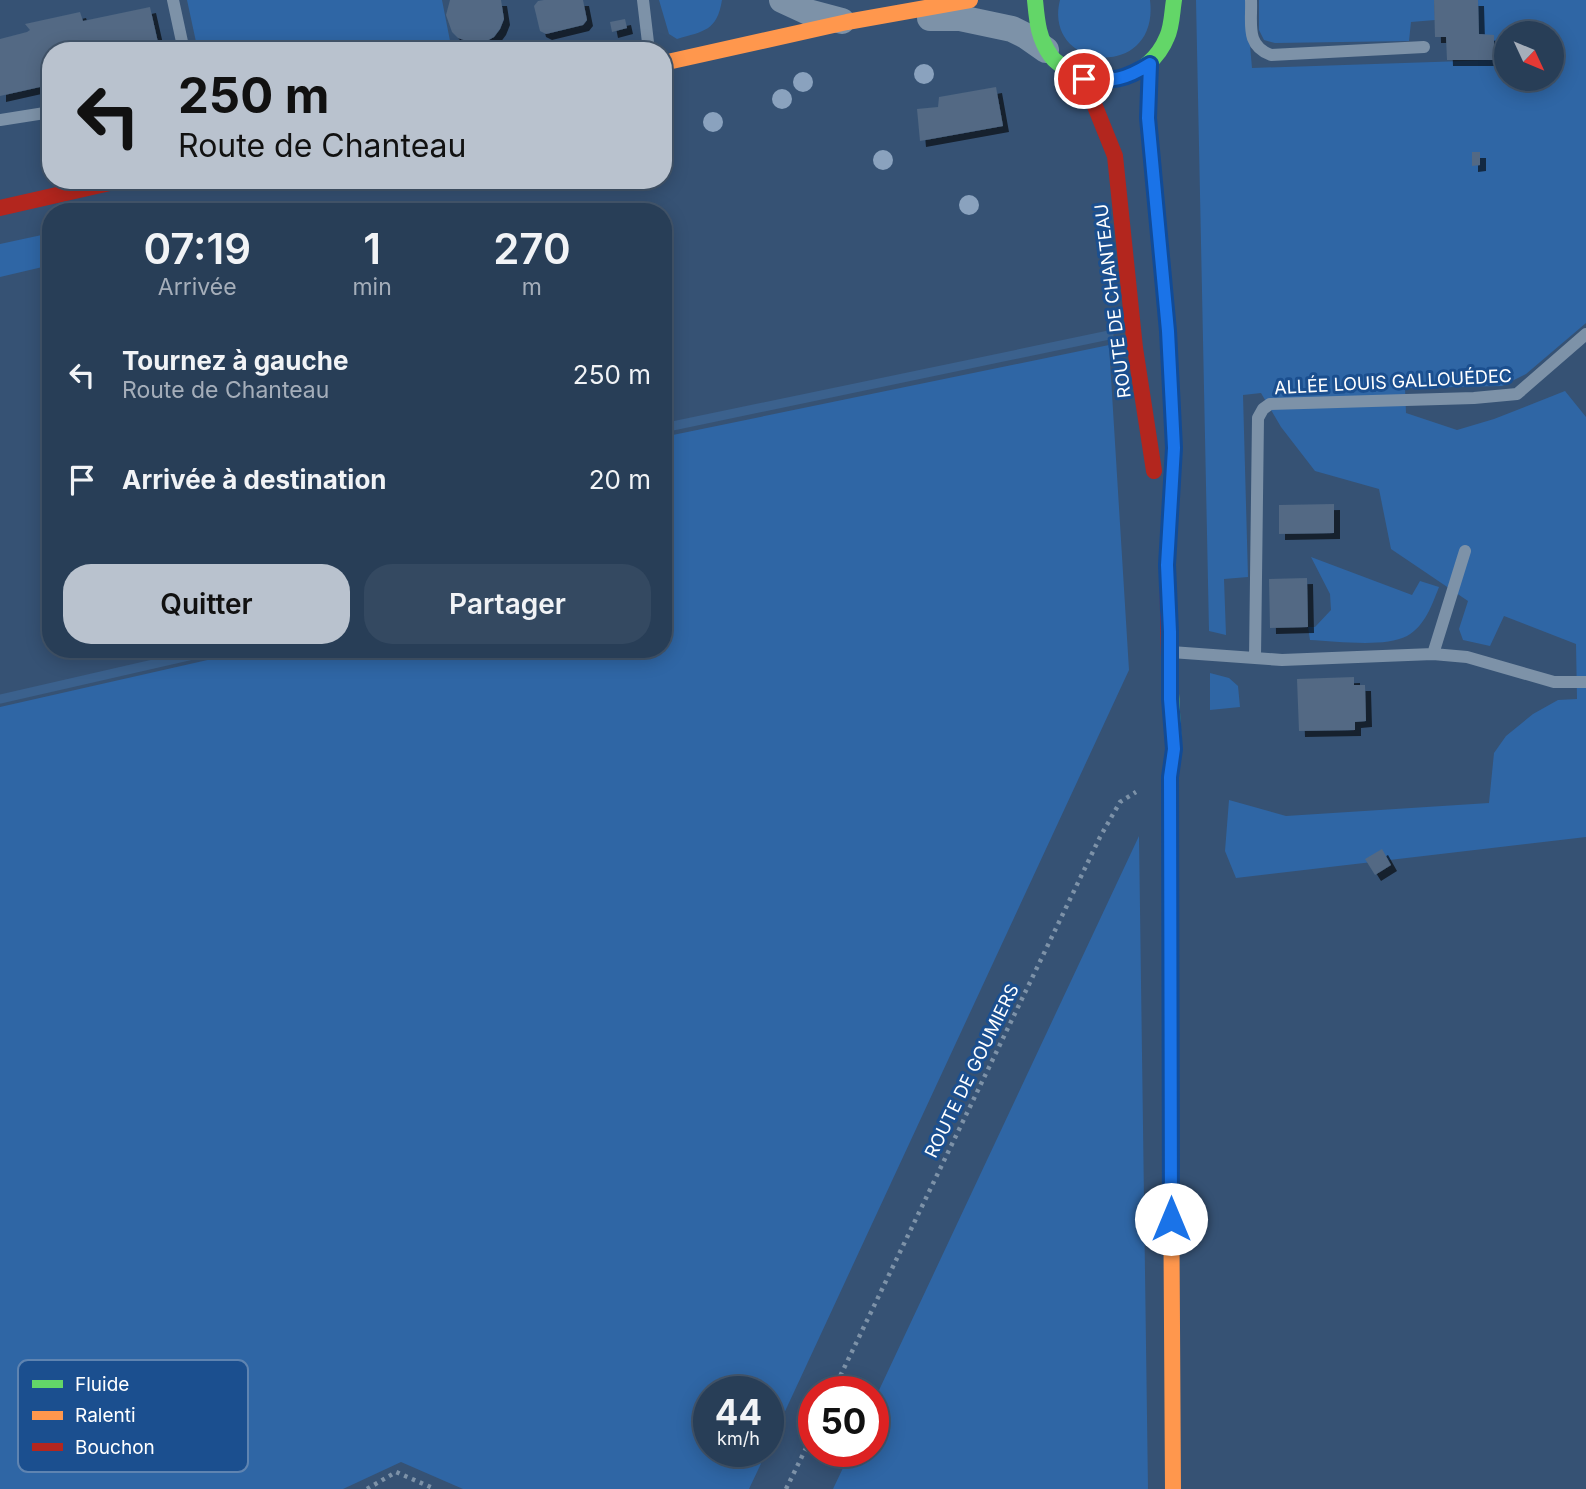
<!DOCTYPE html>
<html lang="fr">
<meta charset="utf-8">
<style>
:root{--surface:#283e57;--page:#344961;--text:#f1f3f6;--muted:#a5aeba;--line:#44576d;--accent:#b9c2ce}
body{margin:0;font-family:Inter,sans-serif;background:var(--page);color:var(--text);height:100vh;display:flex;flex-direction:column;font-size:26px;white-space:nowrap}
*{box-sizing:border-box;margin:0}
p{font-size:23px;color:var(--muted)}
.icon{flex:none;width:38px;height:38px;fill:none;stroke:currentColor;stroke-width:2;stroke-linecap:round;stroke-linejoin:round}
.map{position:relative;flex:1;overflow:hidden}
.drawer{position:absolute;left:42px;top:203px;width:630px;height:455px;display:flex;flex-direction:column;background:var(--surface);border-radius:28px;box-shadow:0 4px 18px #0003,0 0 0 2px var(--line)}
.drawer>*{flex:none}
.banner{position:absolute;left:42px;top:42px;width:630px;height:147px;border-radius:28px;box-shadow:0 4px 18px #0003,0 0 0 2px var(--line);background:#b9c2ce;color:#111;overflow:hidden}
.needle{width:46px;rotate:134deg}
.tools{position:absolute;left:1494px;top:21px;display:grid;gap:14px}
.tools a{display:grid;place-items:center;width:70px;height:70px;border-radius:50%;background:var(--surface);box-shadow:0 4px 18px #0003,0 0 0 2px var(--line);font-size:35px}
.speed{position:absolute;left:693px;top:1376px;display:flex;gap:14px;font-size:35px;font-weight:700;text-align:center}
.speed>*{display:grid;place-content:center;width:91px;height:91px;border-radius:50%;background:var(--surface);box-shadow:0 4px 18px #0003,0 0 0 2px var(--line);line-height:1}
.speed small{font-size:18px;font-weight:400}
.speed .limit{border:10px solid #d22;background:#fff;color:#111}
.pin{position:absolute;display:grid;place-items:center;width:60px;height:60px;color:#fff;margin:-30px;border:4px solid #fff;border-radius:50%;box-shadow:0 2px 7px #0007}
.me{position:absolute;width:77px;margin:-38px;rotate:0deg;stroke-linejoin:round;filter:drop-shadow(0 0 5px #0008)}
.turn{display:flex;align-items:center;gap:24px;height:147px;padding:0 21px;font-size:32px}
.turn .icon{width:91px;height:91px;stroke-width:2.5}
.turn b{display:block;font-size:49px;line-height:60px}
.eta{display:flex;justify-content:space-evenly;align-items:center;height:119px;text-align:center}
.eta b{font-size:42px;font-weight:600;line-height:49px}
.button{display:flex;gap:14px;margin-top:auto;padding:14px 21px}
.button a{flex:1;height:80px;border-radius:28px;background:var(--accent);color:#111;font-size:28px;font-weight:600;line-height:80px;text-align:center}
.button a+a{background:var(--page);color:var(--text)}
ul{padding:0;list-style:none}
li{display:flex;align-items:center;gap:21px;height:105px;padding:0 21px}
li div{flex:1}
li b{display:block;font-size:26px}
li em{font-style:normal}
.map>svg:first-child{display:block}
</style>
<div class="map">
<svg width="1586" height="1489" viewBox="0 0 1586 1489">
<defs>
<filter id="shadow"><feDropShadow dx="6" dy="6" stdDeviation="0" flood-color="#0009"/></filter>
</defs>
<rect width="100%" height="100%" fill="#365274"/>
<path fill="#2f66a5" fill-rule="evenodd" d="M187 0H442L452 51H198Z
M659 0H722C717 31 704 31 677 39L669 34Z
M1060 0H1150C1160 82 1042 71 1060 0Z
M1196 0H1246L1252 68 1493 60 1479 34 1478 0H1586V323L1526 374 1502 386 1405 388 1406 413 1457 430 1494 419 1565 391 1586 417V837L1236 878 1225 851 1229 800 1286 816 1489 803 1494 753 1506 736 1533 714 1558 700 1577 699 1576 644 1504 616 1490 646 1463 640 1459 629 1468 601 1391 549 1379 489 1315 471 1281 427 1261 393 1243 395 1248 577 1224 579 1226 635 1209 631ZM1507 33H1552V79H1507Z
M1259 0H1434L1435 20 1411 22 1409 41 1275 43 1264 40 1259 30Z
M51 233V265L0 277V244Z
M1109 345 1129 670 768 1448V1391H709V1451H767L749 1489H463L401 1462 343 1489H0V707L256 649H663V437Z
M1311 557 1412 595 1420 581 1439 587C1432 605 1425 626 1407 636 1384 648 1336 641 1310 640L1308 627H1315L1331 610 1330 594Z
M1210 673 1229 678 1238 686 1240 707 1210 710Z
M1139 836 1148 1489H833L851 1451H873V1403Z"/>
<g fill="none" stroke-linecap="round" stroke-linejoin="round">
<path stroke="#3b618d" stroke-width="9" d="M663 428 1109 335
M0 699 219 649"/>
</g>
<path fill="#526984" filter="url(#shadow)" d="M450 0H501L504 19 500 29 494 37 485 42 475 44 458 38 452 32 446 15Z
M544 0H583L587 20 583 25 546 34 540 31 534 6 538 1Z
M1434 0H1478L1479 34 1494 35V60H1447L1446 37H1435Z
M150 7 160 51H51V93L41 95 40 87 0 96V39L27 32 30 30 25 24 80 12 83 21Z
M625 19 627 28 612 32 610 22Z
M996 87 1003 126 920 141 917 109 938 107 939 97Z
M1472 152H1480V165L1472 166Z
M1334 504V533L1279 534V505Z
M1307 578 1308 627 1270 628 1269 579Z
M1354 677V685H1365L1366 721 1355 722V730L1299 731 1297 679Z
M1382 849 1391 865 1375 875 1365 859Z"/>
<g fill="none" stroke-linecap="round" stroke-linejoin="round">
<path stroke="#7d92a8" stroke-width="4.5" stroke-dasharray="3.5 5" stroke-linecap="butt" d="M833 1391 1100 837 1120 802 1136 792
M367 1489 396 1472 435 1489
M786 1489 814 1432"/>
<path stroke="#7d92a8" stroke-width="12" d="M173 0 184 51
M643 0 649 51
M1251 0C1252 24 1245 45 1271 55L1424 47
M0 120 51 112
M1171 652 1282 660 1433 654 1467 657 1554 682H1586
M1433 654 1465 551
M1255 658 1258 418 1263 409 1270 404 1474 398 1517 394 1586 334"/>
<path stroke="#7d92a8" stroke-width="26" d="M782 0 808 12 842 21
M930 18H960L1012 29 1026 36 1046 50"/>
<path stroke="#63d668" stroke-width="16" d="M1035 0C1037 21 1038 38 1051 56 1054 61 1059 63 1063 67 1099 92 1150 79 1167 37 1172 27 1172 12 1174 0
M1169 657 1174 749 1170 777V1000"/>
<path stroke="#ff974d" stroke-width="16" d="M663 63 847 22 970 0
M1170 1000 1173 1489"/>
<path stroke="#b3261e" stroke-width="16" d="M1150 64 1148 118 1168 331 1174 448 1167 565 1169 657
M1084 79 1115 156 1135 348 1154 471
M0 208 123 180"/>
</g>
<g fill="#8aa2be">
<circle cx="924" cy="74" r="10"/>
<circle cx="803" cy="82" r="10"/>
<circle cx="782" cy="99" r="10"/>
<circle cx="713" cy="122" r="10"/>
<circle cx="883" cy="160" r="10"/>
<circle cx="969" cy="205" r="10"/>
</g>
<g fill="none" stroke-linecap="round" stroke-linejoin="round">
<defs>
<path id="route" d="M1084 79C1113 82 1126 79 1150 64L1148 118 1168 331 1174 448 1167 565 1170 632V699L1174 749 1170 777 1171 1219"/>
</defs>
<use href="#route" stroke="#114b97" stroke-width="18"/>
<use href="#route" stroke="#1a73e8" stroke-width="12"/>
</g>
<g text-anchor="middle" stroke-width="6" stroke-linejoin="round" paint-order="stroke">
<g font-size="18" fill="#fff" stroke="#1b4f8f">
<text transform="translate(1113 301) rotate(-97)" y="6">ROUTE DE CHANTEAU</text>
<text transform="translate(1393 382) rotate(-3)" y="6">ALLÉE LOUIS GALLOUÉDEC</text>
<text transform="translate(972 1071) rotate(-64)" y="6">ROUTE DE GOUMIERS</text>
</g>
</g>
<rect x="18" y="1360" width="230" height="112" rx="10" fill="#1b4f8f" stroke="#5f84b1" stroke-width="2"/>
<rect x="32" y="1380" width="31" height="8" fill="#63d668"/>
<rect x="32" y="1411" width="31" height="9" fill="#ff974d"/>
<rect x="32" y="1443" width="31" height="8" fill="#b3261e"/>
<g font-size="19" fill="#fff">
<text x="75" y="1391">Fluide</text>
<text x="75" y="1422">Ralenti</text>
<text x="75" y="1454">Bouchon</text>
</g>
</svg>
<div class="tools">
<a><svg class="needle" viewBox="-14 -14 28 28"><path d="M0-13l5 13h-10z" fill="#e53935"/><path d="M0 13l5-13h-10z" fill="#a5aeba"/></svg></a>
</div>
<div class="speed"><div>44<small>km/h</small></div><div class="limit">50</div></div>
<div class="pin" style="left:1084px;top:79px;background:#d93025"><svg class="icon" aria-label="arrive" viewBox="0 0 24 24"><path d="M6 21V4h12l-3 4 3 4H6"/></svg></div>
<svg class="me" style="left:1171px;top:1219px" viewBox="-20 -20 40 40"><circle r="19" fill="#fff"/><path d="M0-13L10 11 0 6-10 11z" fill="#1a73e8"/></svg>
<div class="banner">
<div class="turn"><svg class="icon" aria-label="left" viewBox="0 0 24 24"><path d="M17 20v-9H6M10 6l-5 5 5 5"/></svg><div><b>250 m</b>Route de Chanteau</div></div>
</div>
<section class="drawer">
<div class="eta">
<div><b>07:19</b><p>Arrivée</p></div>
<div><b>1</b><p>min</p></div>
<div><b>270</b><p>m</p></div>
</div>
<ul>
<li><svg class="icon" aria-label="left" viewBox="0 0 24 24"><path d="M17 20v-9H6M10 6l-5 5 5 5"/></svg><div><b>Tournez à gauche</b><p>Route de Chanteau</p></div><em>250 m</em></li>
<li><svg class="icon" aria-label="arrive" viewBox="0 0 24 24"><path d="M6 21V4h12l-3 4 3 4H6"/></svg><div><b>Arrivée à destination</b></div><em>20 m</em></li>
</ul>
<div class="button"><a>Quitter</a><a>Partager</a></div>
</section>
</div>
